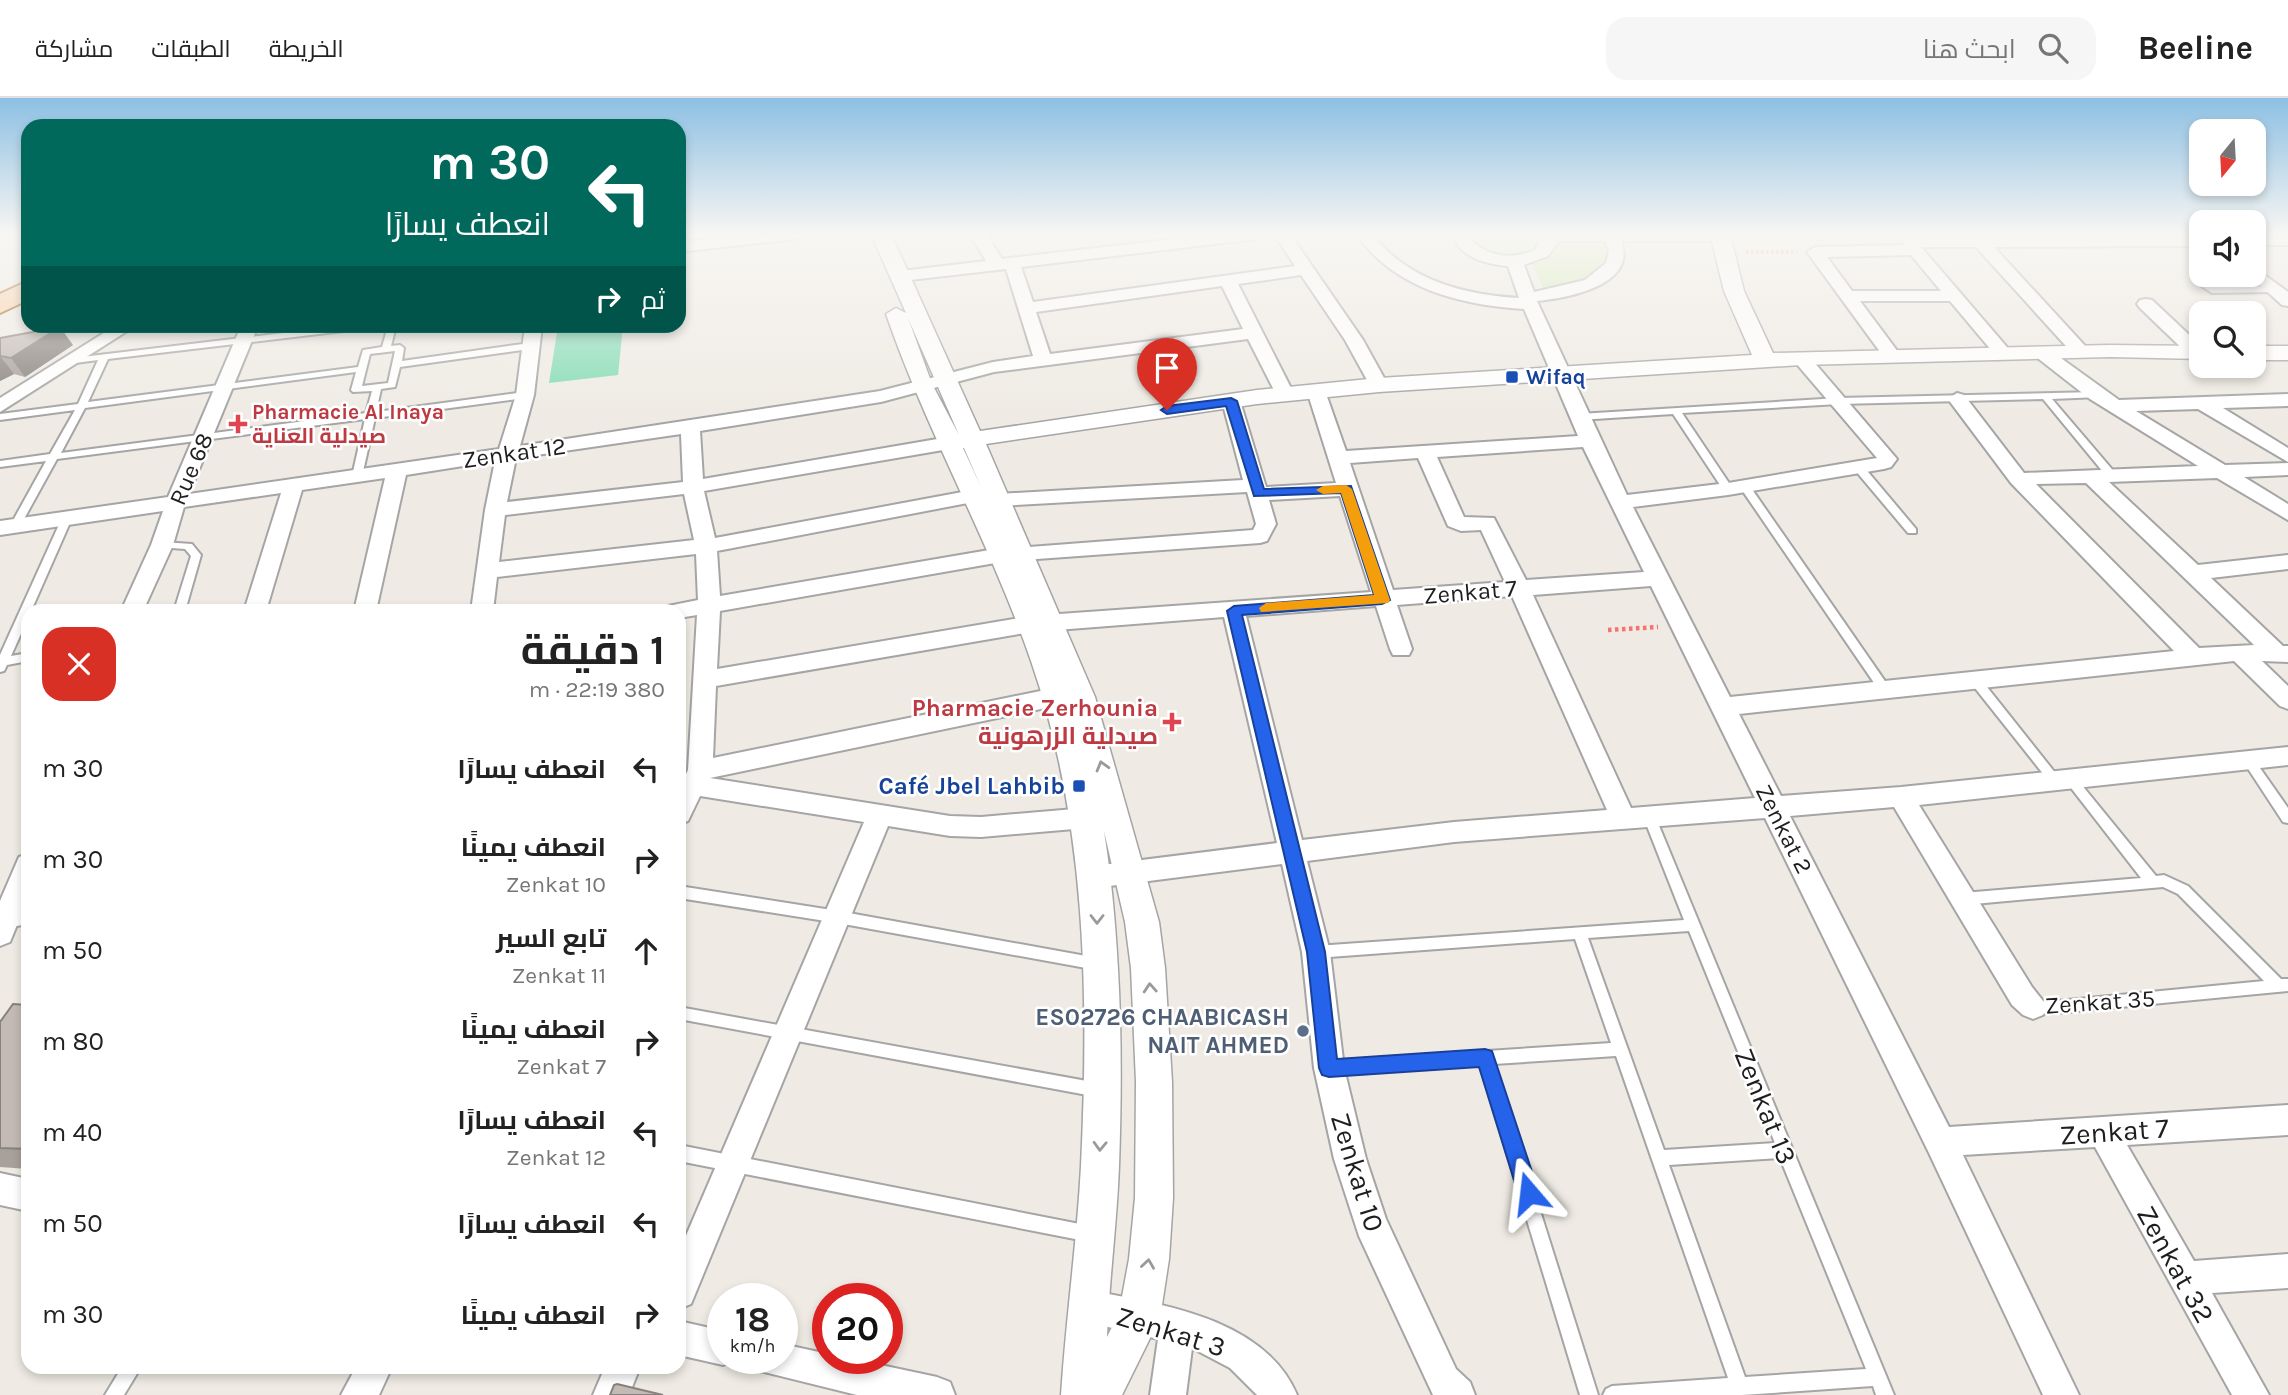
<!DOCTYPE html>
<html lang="ar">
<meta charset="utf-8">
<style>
:root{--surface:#fff;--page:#f6f6f6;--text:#222;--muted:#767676;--line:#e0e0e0}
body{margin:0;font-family:Karla,Cairo,sans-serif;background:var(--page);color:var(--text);direction:rtl;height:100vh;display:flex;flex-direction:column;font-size:26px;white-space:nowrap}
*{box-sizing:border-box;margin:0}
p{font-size:23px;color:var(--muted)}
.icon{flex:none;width:38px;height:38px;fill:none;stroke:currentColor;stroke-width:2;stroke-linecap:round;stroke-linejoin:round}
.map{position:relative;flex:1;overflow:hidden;direction:ltr}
.side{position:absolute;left:21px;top:506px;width:665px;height:770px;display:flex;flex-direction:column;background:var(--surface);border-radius:21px;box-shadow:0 4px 10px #0003;direction:rtl}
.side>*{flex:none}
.top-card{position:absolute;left:21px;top:21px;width:665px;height:214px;border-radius:21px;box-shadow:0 4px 10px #0003;direction:rtl;background:#00695c;color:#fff;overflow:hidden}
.needle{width:46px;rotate:198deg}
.tools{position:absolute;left:2189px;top:21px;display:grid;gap:14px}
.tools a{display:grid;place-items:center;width:77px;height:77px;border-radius:14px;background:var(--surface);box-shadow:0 4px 10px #0003;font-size:35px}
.speed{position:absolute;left:707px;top:1185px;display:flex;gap:14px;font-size:35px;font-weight:700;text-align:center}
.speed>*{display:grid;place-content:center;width:91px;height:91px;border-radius:50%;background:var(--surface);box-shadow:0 4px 10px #0003;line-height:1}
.speed small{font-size:18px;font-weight:400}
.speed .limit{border:10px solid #d22;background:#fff;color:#111}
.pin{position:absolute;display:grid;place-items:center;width:60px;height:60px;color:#fff;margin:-72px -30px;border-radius:50% 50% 50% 0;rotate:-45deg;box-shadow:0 0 7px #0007}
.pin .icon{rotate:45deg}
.me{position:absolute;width:77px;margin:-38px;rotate:343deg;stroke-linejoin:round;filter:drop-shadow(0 0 5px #0008)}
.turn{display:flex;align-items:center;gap:24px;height:147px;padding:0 21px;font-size:32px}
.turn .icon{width:91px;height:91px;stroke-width:2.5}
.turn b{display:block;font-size:49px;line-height:60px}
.then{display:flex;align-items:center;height:66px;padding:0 21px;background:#0003;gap:14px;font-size:26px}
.round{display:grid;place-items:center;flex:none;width:74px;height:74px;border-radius:21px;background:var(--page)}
.summary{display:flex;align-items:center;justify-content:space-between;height:119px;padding:0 21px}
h1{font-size:42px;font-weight:700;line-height:52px}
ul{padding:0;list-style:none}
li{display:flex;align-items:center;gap:21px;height:91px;padding:0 21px}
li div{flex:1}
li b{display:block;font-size:26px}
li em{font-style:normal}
header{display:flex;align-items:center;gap:42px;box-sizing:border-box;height:98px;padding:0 35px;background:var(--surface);border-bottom:2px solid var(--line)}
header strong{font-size:33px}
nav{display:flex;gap:38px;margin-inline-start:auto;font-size:24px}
.search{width:490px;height:63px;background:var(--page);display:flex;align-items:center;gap:18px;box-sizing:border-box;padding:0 24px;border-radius:21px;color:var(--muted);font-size:26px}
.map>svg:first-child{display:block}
</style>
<header>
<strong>Beeline</strong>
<div class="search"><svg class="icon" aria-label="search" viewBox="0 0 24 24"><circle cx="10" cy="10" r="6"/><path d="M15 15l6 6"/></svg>ابحث هنا</div>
<nav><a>الخريطة</a><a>الطبقات</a><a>مشاركة</a></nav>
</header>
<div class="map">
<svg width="2288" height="1297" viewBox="0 0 2288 1297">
<rect width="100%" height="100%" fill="#efebe4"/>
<path fill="#cee8ac" d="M1561 143 1601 144 1605 148V162L1585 180 1544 191 1532 166 1552 158Z"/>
<path fill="#c2f8c3" d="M1469 136H1534L1539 148C1523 169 1489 155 1471 145Z"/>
<path fill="#84dcb3" d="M558 228H623L618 277 549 285Z"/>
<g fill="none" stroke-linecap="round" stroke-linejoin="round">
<defs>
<path id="service" d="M681 136H689V150L682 148Z
M2197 181H2269V185H2209L2214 189 2273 188 2277 191 2273 194 2212 195 2197 185Z
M343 228H365L361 231 108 261 88 304 358 269 363 252 382 249 388 228H396L391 248 400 247 404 250 402 263 530 245 534 248 530 251 400 269 395 289 381 291 376 314 525 294 530 297 525 300 375 320 362 378 357 381 352 378 365 321 57 361 19 430 15 431 10 428 46 363 0 369V363L50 356 75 312 0 322V316L78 306 98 262 68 266 65 265V261ZM395 253 388 285 362 288 370 256ZM356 274 351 292 353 294 372 293 366 315 61 355 85 310Z
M2097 294 2102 297 2100 299 2052 301 2116 376 2117 378 2112 381 2108 380 2043 301 1839 306 1682 315 1733 391 1728 394 1724 393 1673 316 1579 322 1574 319 1579 316 1839 300Z
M1859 367 1863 368 1916 431V435H1908L1855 372 1854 370Z
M1745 386 1749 387 1889 589 1891 592 1889 595H1881L1740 389Z
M67 417 72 420 31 513H28V520L11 558 28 555V563L7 567 4 573 0 574V557L62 420Z
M162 444 192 446 201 457 185 513H174L191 458 185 451 158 449 157 447 158 445Z
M1975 578 1979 579 2060 681 2062 684 2060 687H2052L1971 585 1969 582 1971 579Z
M2249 658 2253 660 2288 710V725L2283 724 2245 666 2243 663 2245 660Z
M2072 678 2076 680 2156 778 2164 777 2188 788 2281 881H2288V893L2047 916 2028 913 2026 908 2028 903 2033 902 2047 904 2264 883 2178 796 2163 789 1963 807 1958 805 1956 801 1958 797 1963 795 2141 780 2068 686 2066 683 2068 680Z
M1649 713 1654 714 1655 718 1894 1297H1876L1873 1288 1742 1297H1603L1606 1291 1612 1288 1728 1280 1616 958 1494 966 1598 1297H1580L1480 967 1329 977 1324 975 1322 970 1324 965 1329 963 1611 945 1575 841 1316 860 1311 858 1309 854 1311 850 1316 848 1684 822 1643 718 1644 714ZM1689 833 1775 1045 1664 1052 1588 840ZM1780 1060 1866 1271 1745 1279 1669 1067Z
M679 788 838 813 1097 860 1102 862 1104 866 1102 870 1097 872 838 825 679 800Z
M28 814V826L0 831V819Z
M679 909 1098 985 1103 987 1106 992 1103 997 1098 999 679 921Z
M679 1047 1090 1128 1096 1130 1098 1136 1096 1142 1090 1144 679 1063Z
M122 1269H141L124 1297H105Z"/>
<path id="minor" d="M751 136H804L796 141 679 154V144Z
M970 136H986L1002 161 1215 136H1265L1257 141 1021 169 1033 204 1295 168 1274 136H1290L1363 242 1388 287 1379 293 1372 291 1345 242 1301 177 1238 186 1294 296 1292 300H1278L1248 241 994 274 881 304 700 333 703 381 949 339 959 345 949 351 704 393 715 440 973 392 983 398 973 404 717 453 720 498 1001 450 1012 457 1001 464 720 513 717 571 1031 518 1371 494 1340 398 1269 402 1276 426 1267 443 1260 445 1023 462 1012 455 1015 450 1253 432 1256 426 1247 394 998 408 988 402 998 396 1243 382 1222 303 1231 297 1240 303 1266 389 1336 385 1307 293 1316 287 1325 293 1346 353 1578 338 1524 211C1460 207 1395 191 1356 136H1372C1407 182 1464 197 1519 200L1508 168C1490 167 1455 159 1455 136H1471V142C1488 159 1513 162 1535 152L1539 144 1534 136H1727L1726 141 1720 143H1621C1638 187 1568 200 1537 203L1627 397 1728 385 1877 360 1795 264 1792 260 1801 255 1807 256 1897 361 1891 369 1884 371 1728 397 1633 409 1730 599 2174 553 2011 385 1948 301 1957 295 1964 297 2024 375 2198 368 2090 301 2035 258 2032 254 2035 250H2047L2119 302 2288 296V308L2223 310 2288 350V364L2198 311 2136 313 2225 367 2288 365V377L2244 379 2288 406V422L2217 380 2109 384 2198 467 2288 457V471L2211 480 2283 548H2288V564L2262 563 2288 588V611L2280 608 2234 563 1739 616 1781 698 1901 689 2288 649V667L1919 707 2032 889 2047 908 2043 917 2033 921 2023 917 2012 907 1894 709 1790 718 1949 1029 2288 1007V1037L2127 1047 2194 1163 2288 1156V1190L2212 1195 2269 1297H2232L2095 1049 1963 1057 2079 1297H2043L1929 1055 1765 720 1454 744 1307 763 1330 854 1344 970 1366 1061 1386 1121 1456 1271 1470 1284 1475 1297H1433L1359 1138 1334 1061 1314 970 1302 854 1282 766 1094 790 1085 787 1081 779 1085 771 1094 768 1277 745 1224 519 1031 534 716 588 713 660 1055 590 1063 593 1067 599 1063 605 1055 608 710 680 950 718 981 719 1086 710 1095 713 1099 720 1095 727 1086 730 981 739 950 738 888 728 691 1206 679 1211V1154L864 724 700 698 688 723 679 726V690L688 672 697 517 679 520V513H665L668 508 698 502 696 456 497 479 493 513H471L485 412 495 363 406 377 376 513H354L385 380 302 392 266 513H244L281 395 184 409 173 447 143 513H121L151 447 163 413 0 437V423L168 399 241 228H258L189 396 499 351 516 297 525 228H542L534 297 520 348 880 293 993 264 1033 258 1006 171 901 183 893 178 901 173 986 163ZM1559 143H1605L1609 152 1606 165 1585 182 1534 194 1524 167 1548 158ZM1222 188 1243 231 1050 256 1036 214ZM681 336 683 384 507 404 516 360ZM1583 349 1644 474 1526 482 1494 420 1464 419 1437 359ZM1418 360 1448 428 1461 433 1481 432 1505 484 1393 492 1350 365ZM2086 385 2254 547 2199 550 2036 386ZM684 396 694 442 499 464 505 417ZM1651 488 1755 700 1631 710 1533 497ZM1512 498 1607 712 1454 724 1302 742 1246 518 1376 508 1390 551 1393 557H1409L1412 551 1397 507Z
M1979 137 2202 138V148L1994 149 2087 250 2090 254 2081 259 2075 258 1976 149H1921L2012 255 2009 259H1997L1950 203H1860L1901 258 1892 263 1886 262 1807 154 1815 149 1903 147 1906 141 1912 139ZM1911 157 1941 193H1852L1827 159Z
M2254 137H2288V147H2254Z
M2266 178 2288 194V208L2282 207 2260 187 2258 183Z
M2146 201 2152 202 2202 249V259H2191L2140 210 2137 206 2140 202Z
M115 228H135L0 314V300Z
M28 756V800L10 844 0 848V803L19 759Z
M0 1075 28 1081V1113L0 1107Z
M1087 1192C1159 1206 1264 1219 1297 1297H1257L1230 1270 1192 1250 1186 1297H1150L1158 1241 1075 1221 1070 1209 1075 1197Z
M679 1223 723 1233V1260L735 1262 723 1267 679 1257Z
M782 1246 828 1256V1260H848L937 1279 950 1284 955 1297H857L756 1272 751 1260H782Z
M356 1269H392L379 1297H341Z
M605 1269H640L629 1297H593Z"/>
<path id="tertiary" d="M871 136H891L980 333 1257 292 1379 280 1752 257 1724 193 1710 136H1730L1744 193 1773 255 2110 247 2202 248V261L2110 259 1801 267 1379 294 1257 306 986 346 1095 599 1159 824 1165 870 1172 984 1173 1100 1169 1161 1160 1220 1122 1297H1061C1066 1220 1077 1144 1081 1068 1089 898 1087 725 1031 563 990 444 927 335 886 216L896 210 906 215ZM908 220 959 337 932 286ZM963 350H964L981 389ZM1104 733 1125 824 1131 870 1136 984 1135 1100 1129 1161 1119 1215 1107 1239C1109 1182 1117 1125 1119 1068 1123 958 1121 842 1104 733Z
M2254 248H2288V262H2254Z"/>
<path id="primary" d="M28 183V202L0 215V196Z"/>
</defs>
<use href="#service" stroke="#a5a5a5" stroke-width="4"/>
<use href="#minor" stroke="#a5a5a5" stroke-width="4"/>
<use href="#tertiary" stroke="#a5a5a5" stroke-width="3"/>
<use href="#primary" stroke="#945904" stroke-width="4"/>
<path stroke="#f6726f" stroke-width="3.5" stroke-dasharray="2.5 2.5" stroke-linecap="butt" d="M1746 154H1797"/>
<path stroke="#f6726f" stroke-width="4.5" stroke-dasharray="3.5 3.5" stroke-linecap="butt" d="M1608 532 1658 529"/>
<use href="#service" fill="#fff" fill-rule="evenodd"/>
<use href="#minor" fill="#fff" fill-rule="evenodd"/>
<use href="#tertiary" fill="#fff" fill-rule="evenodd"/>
<use href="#primary" fill="#f9cb9f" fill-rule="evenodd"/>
</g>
<path fill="#a8a09b" d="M0 240 73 247 25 279 14 276 0 283Z
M28 907V1071L0 1069V924Z"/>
<path fill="#88827e" d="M60 229 73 247 25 279 11 260Z
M0 258 14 276 0 283Z"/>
<path fill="#c3bab4" stroke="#88827e" stroke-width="2" d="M60 229 11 260 0 258V240Z
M13 906 28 907V1051L0 1050V924Z
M617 1286 663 1297H610L614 1287Z"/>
<defs><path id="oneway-chevron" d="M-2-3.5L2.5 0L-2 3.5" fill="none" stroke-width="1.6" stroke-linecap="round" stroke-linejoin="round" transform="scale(1.75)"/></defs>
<g stroke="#9a9a9a">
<use href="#oneway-chevron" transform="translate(1102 668) rotate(-106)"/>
<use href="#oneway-chevron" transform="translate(1097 821) rotate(90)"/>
<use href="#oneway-chevron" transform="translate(1150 890) rotate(-94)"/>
<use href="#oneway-chevron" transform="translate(1100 1048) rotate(92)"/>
<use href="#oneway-chevron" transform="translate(1148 1166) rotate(-82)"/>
</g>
<linearGradient id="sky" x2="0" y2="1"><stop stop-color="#8dc0e3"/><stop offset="0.43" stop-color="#f8f6f3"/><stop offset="1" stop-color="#f8f6f3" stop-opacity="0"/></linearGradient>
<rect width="2288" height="318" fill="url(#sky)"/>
<path fill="#2563eb" stroke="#184099" stroke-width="2" d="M1231 300 1237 303 1264 391 1351 388 1390 502 1382 506 1242 517 1325 854 1337 961 1485 951 1492 953 1539 1095 1536 1102 1529 1105 1521 1102 1518 1095 1479 969 1329 979 1322 977 1319 970 1307 854 1227 513 1234 508 1374 497 1341 395 1254 398 1226 308 1167 316 1161 312 1167 308Z"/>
<path fill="#f59e0b" d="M1346 387 1352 391 1390 502 1388 505 1261 514 1259 510 1266 505 1374 497 1341 395 1323 396 1316 392 1323 388Z"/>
<g fill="#1a4fb4" stroke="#fff" stroke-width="2.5">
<rect x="1505" y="272" width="14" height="14" rx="3.5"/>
<rect x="1072" y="681" width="14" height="14" rx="3.5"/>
</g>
<g fill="#e0444e" stroke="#fff" stroke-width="2.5">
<path d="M234.5 315.5h7v7h7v7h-7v7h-7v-7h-7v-7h7z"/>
<path d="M1168.5 613.5h7v7h7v7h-7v7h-7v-7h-7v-7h7z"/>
</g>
<circle fill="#5c6f8a" stroke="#fff" stroke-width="2.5" cx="1303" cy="933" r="7"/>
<g text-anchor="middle" stroke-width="5" stroke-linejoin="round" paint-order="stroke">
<g font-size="21" font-weight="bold" fill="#164399" stroke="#fff" text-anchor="start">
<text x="1526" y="286">Wifaq</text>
</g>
<g font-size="21" font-weight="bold" fill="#be3a42" stroke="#fff" text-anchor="start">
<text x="252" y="321">Pharmacie Al Inaya<tspan x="252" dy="24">صيدلية العناية</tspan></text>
</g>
<g font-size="24" fill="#1e1e1e" stroke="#fff">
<text transform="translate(514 355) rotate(-8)" y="8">Zenkat 12</text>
<text transform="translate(191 371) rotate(-67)" y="8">Rue 68</text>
<text transform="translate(1470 494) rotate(-5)" y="8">Zenkat 7</text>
<text transform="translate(1784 731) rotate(63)" y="8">Zenkat 2</text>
<text transform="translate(2100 904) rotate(-4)" y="8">Zenkat 35</text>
</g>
<g font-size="24" font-weight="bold" fill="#be3a42" stroke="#fff" text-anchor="end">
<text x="1158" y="618">Pharmacie Zerhounia<tspan x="1158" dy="28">صيدلية الزرهونية</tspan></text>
</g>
<g font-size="24" font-weight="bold" fill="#164399" stroke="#fff" text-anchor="end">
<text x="1065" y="696">Café Jbel Lahbib</text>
</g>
<g font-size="24" font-weight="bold" fill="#4e5e75" stroke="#fff" text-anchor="end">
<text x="1289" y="927">ES02726 CHAABICASH<tspan x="1289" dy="28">NAIT AHMED</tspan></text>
</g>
<g font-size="28" fill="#1e1e1e" stroke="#fff">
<text transform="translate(1766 1008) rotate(68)" y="10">Zenkat 13</text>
<text transform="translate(2114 1033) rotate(-4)" y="10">Zenkat 7</text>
<text transform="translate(1358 1074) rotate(73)" y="10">Zenkat 10</text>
<text transform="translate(2176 1166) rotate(61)" y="10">Zenkat 32</text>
<text transform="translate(1171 1233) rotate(17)" y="10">Zenkat 3</text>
</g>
</g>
</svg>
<div class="tools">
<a><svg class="needle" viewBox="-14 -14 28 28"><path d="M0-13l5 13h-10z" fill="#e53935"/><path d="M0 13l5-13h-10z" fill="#767676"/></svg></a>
<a><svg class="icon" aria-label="sound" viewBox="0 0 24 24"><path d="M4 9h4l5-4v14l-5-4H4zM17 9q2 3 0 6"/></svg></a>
<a><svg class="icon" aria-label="search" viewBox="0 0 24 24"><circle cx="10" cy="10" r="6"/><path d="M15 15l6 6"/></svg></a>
</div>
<div class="speed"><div>18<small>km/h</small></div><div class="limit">20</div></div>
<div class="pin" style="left:1167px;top:312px;background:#d93025"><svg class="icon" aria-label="arrive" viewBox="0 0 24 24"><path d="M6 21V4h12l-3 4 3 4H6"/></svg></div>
<svg class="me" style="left:1529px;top:1095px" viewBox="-20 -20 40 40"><path d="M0-17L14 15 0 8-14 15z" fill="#2563eb" stroke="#fff" stroke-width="4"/></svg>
<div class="top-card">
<div class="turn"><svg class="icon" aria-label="left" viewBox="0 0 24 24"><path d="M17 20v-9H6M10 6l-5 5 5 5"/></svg><div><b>30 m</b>انعطف يسارًا</div></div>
<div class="then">ثم<svg class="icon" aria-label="right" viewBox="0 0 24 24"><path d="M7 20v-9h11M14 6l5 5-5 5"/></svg></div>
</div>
<section class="side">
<div class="summary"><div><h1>1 دقيقة</h1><p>380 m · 22:19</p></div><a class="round" style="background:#d93025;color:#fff"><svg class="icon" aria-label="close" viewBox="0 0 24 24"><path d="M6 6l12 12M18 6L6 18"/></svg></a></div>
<ul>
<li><svg class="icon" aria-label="left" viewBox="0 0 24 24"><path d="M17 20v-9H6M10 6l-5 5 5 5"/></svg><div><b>انعطف يسارًا</b></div><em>30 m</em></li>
<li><svg class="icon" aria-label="right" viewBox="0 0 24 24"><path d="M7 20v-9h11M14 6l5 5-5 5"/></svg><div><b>انعطف يمينًا</b><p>Zenkat 10</p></div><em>30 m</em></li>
<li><svg class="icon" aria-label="ahead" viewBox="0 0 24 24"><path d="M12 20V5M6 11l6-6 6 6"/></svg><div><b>تابع السير</b><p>Zenkat 11</p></div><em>50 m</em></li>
<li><svg class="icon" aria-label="right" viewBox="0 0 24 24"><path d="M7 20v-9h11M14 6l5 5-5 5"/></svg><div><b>انعطف يمينًا</b><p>Zenkat 7</p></div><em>80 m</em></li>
<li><svg class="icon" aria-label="left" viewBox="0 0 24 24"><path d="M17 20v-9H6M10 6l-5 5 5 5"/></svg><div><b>انعطف يسارًا</b><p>Zenkat 12</p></div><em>40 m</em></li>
<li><svg class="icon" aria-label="left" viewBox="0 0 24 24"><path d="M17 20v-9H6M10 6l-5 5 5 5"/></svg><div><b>انعطف يسارًا</b></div><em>50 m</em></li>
<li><svg class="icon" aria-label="right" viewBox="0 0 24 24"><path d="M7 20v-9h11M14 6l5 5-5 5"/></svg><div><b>انعطف يمينًا</b></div><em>30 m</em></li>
</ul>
</section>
</div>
